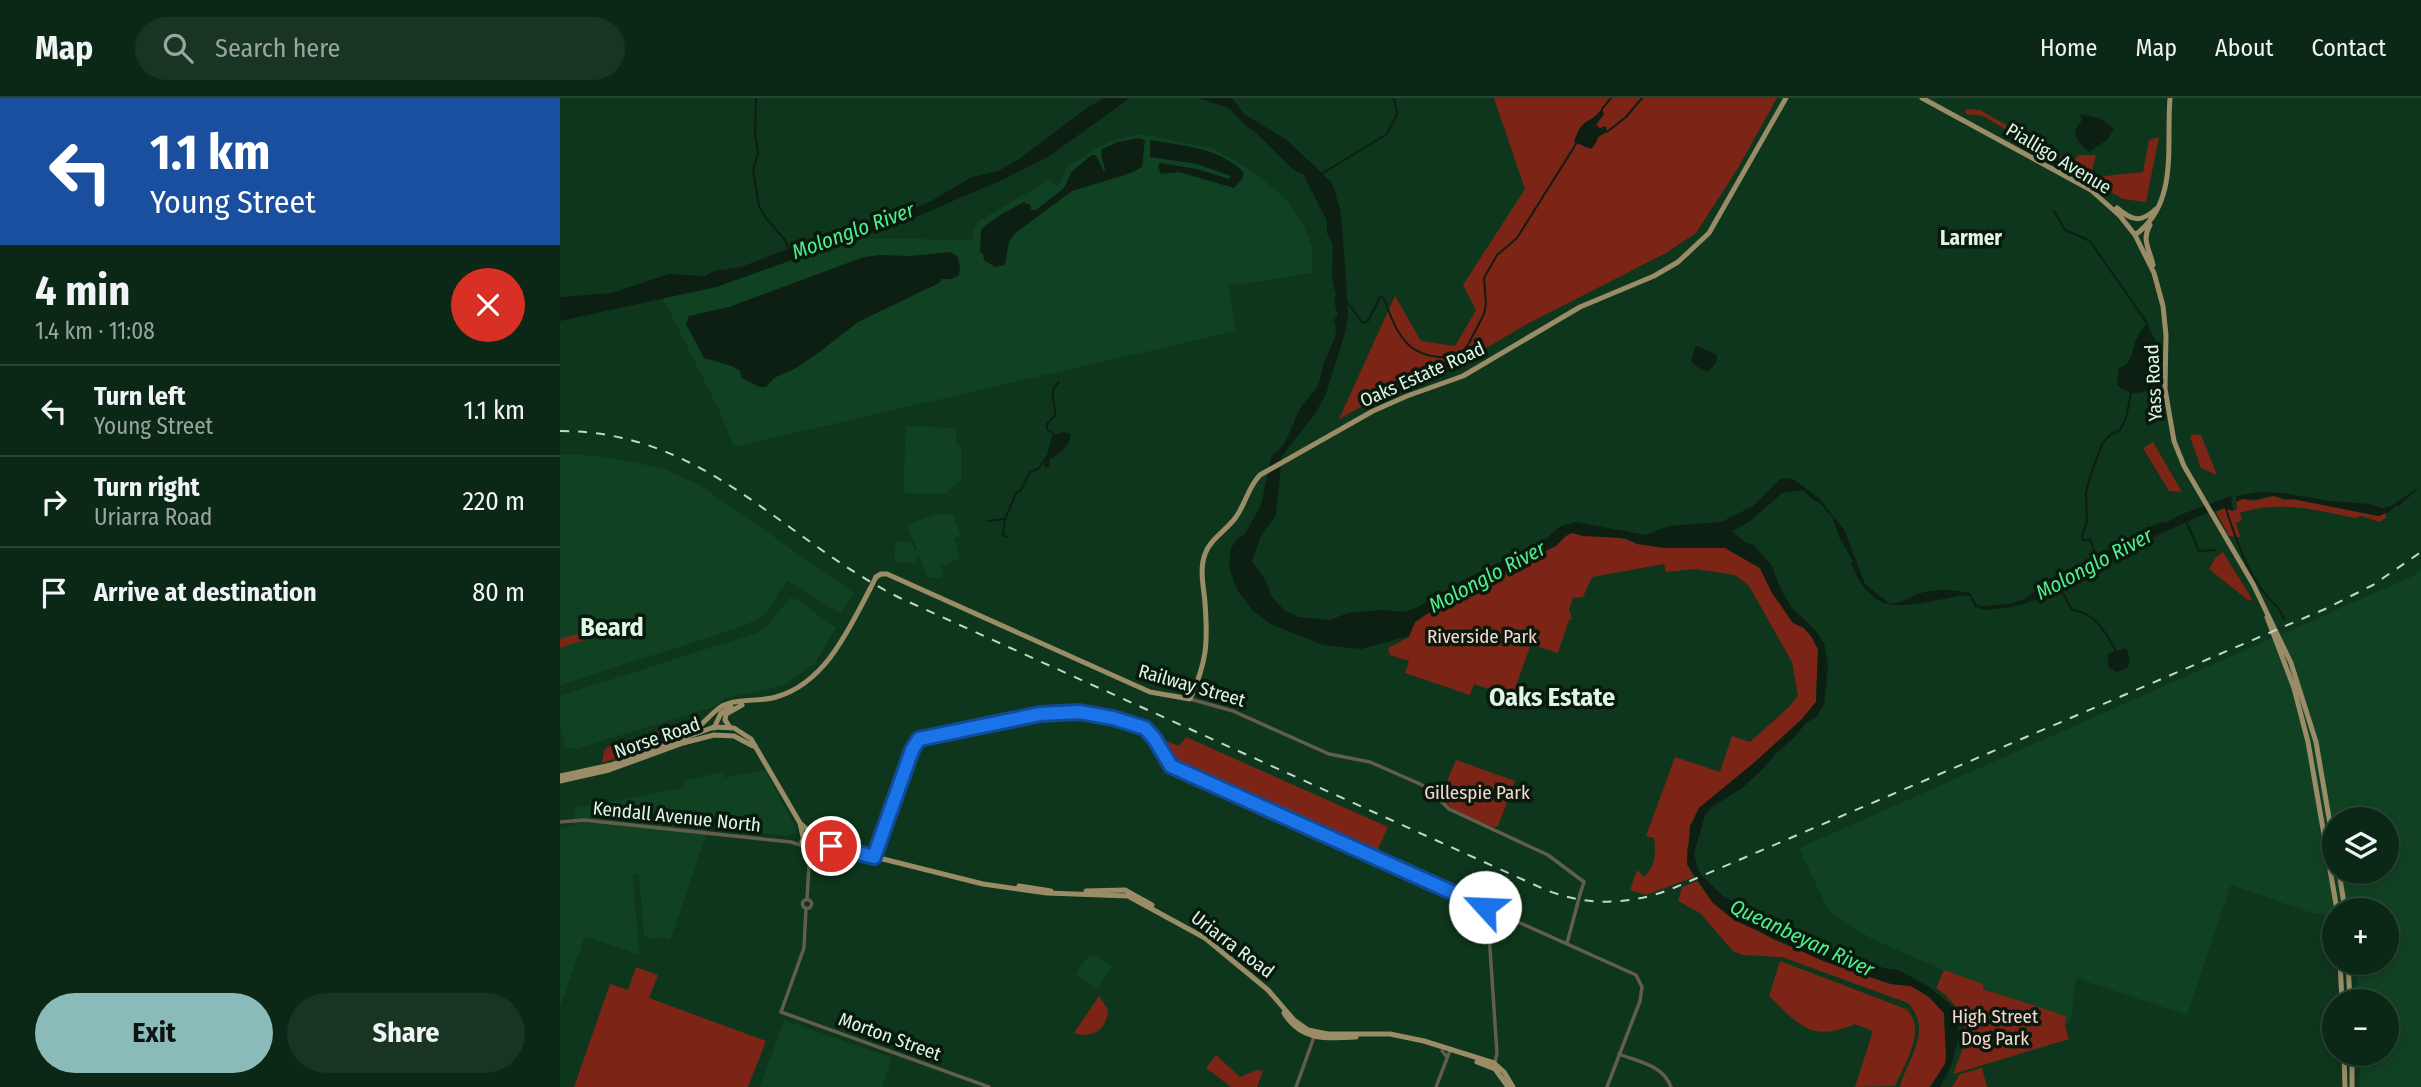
<!DOCTYPE html>
<meta charset="utf-8">
<style>
:root{--surface:#0a2815;--page:#183422;--text:#f1f3f6;--muted:#99a6a0;--line:#2a4434;--accent:#8bbbb9}
body{margin:0;font-family:"Fira Sans Condensed",sans-serif;background:var(--page);color:var(--text);height:100vh;display:flex;flex-direction:column;font-size:26px;white-space:nowrap}
*{box-sizing:border-box;margin:0}
p{font-size:23px;color:var(--muted)}
.icon{flex:none;width:38px;height:38px;fill:none;stroke:currentColor;stroke-width:2;stroke-linecap:round;stroke-linejoin:round}
.map{position:relative;flex:1;overflow:hidden}
.panel{display:flex;flex-direction:column;background:var(--surface);width:560px}
.panel>*{flex:none}
.banner{background:#1a4fa0;color:#fff;overflow:hidden}
.fabs{position:absolute;left:1762px;top:709px;display:grid;gap:14px}
.fabs a{display:grid;place-items:center;width:77px;height:77px;border-radius:50%;background:var(--surface);box-shadow:0 4px 10px #0003,0 0 0 2px var(--line);font-size:35px}
.pin{position:absolute;display:grid;place-items:center;width:60px;height:60px;color:#fff;margin:-30px;border:4px solid #fff;border-radius:50%;box-shadow:0 2px 7px #0007}
.me{position:absolute;width:77px;margin:-38px;rotate:295deg;stroke-linejoin:round;filter:drop-shadow(0 0 5px #0008)}
.turn{display:flex;align-items:center;gap:24px;height:147px;padding:0 35px;font-size:32px}
.turn .icon{width:91px;height:91px;stroke-width:2.5}
.turn b{display:block;font-size:49px;line-height:60px}
.round{display:grid;place-items:center;flex:none;width:74px;height:74px;border-radius:37px;background:var(--page)}
.headline{display:flex;align-items:center;justify-content:space-between;height:119px;padding:0 35px}
h1{font-size:42px;font-weight:700;line-height:52px}
.cta{display:flex;gap:14px;margin-top:auto;padding:14px 35px}
.cta a{flex:1;height:80px;border-radius:42px;background:var(--accent);color:#111;font-size:28px;font-weight:700;line-height:80px;text-align:center}
.cta a+a{background:var(--page);color:var(--text)}
ul{padding:0;list-style:none}
li{display:flex;align-items:center;gap:21px;height:91px;padding:0 35px;border-top:2px solid var(--line)}
li div{flex:1}
li b{display:block;font-size:26px}
li em{font-style:normal}
header{display:flex;align-items:center;gap:42px;box-sizing:border-box;height:98px;padding:0 35px;background:var(--surface);border-bottom:2px solid var(--line)}
header strong{font-size:33px}
nav{display:flex;gap:38px;margin-inline-start:auto;font-size:24px}
.search{width:490px;height:63px;background:var(--page);display:flex;align-items:center;gap:18px;box-sizing:border-box;padding:0 24px;border-radius:38px;color:var(--muted);font-size:26px}
main{display:flex;flex:1;min-height:0}
.map>svg:first-child{display:block}
</style>
<header>
<strong>Map</strong>
<div class="search"><svg class="icon" aria-label="search" viewBox="0 0 24 24"><circle cx="10" cy="10" r="6"/><path d="M15 15l6 6"/></svg>Search here</div>
<nav><a>Home</a><a>Map</a><a>About</a><a>Contact</a></nav>
</header>
<main>
<section class="panel">
<div class="banner">
<div class="turn"><svg class="icon" aria-label="left" viewBox="0 0 24 24"><path d="M17 20v-9H6M10 6l-5 5 5 5"/></svg><div><b>1.1 km</b>Young Street</div></div>
</div>
<div class="headline"><div><h1>4 min</h1><p>1.4 km · 11:08</p></div><a class="round" style="background:#d93025;color:#fff"><svg class="icon" aria-label="close" viewBox="0 0 24 24"><path d="M6 6l12 12M18 6L6 18"/></svg></a></div>
<ul>
<li><svg class="icon" aria-label="left" viewBox="0 0 24 24"><path d="M17 20v-9H6M10 6l-5 5 5 5"/></svg><div><b>Turn left</b><p>Young Street</p></div><em>1.1 km</em></li>
<li><svg class="icon" aria-label="right" viewBox="0 0 24 24"><path d="M7 20v-9h11M14 6l5 5-5 5"/></svg><div><b>Turn right</b><p>Uriarra Road</p></div><em>220 m</em></li>
<li><svg class="icon" aria-label="arrive" viewBox="0 0 24 24"><path d="M6 21V4h12l-3 4 3 4H6"/></svg><div><b>Arrive at destination</b></div><em>80 m</em></li>
</ul>
<div class="cta"><a>Exit</a><a>Share</a></div>
</section>
<div class="map">
<svg width="1861" height="989" viewBox="0 0 1861 989">
<rect width="100%" height="100%" fill="#0e361c"/>
<path fill="#114123" fill-rule="evenodd" d="M581 36 654 51 695 75 727 102 744 128 752 149V175L681 186 668 185 676 233 174 349 160 314 103 200 156 189 294 140 412 142 414 129 419 123 489 82 498 89 507 69 540 48 556 42Z
M346 328 396 330V345L401 351V381L385 396 343 395Z
M0 356 39 358 73 364 106 372 140 387 294 495 281 516 228 483 218 495 209 512 194 523 175 531 0 587Z
M374 416 393 417 401 438 394 440 400 461 381 468 383 474 381 480 367 479 359 458H357L356 465 334 464 336 443 351 444 355 453 357 452 347 428Z
M1861 471V989H1799L1800 956H1827V903H1798L1796 865 1827 864V812H1774V818L1752 815 1671 787 1627 917 1516 880 1510 927 1314 842 1269 814 1239 750 1853 478ZM1774 721H1827V774H1774Z
M230 500 236 501 276 530 256 564 225 587 166 600 153 609 16 651 6 649 0 629V598L196 535 208 527Z
M205 672 235 728 236 734 228 738 146 729 145 741 110 842 97 838 95 842 84 838 79 777 73 775 79 857 25 838 0 908V730L15 727 14 710 124 690 123 683 162 674 164 680Z
M529 858 537 859 552 869 538 891 515 876Z
M224 922 332 960 322 989H200Z"/>
<path fill="#7c2516" d="M934 0H1217L1178 70 1136 135 1106 155 967 226 899 266 810 304 779 321 835 198 861 243 895 248 916 212 903 187 965 91Z
M1406 11 1420 12 1513 65 1518 57H1536L1531 76 1536 79 1583 74 1589 42 1599 39 1586 104 1563 101 1423 18 1406 16Z
M1633 336 1641 337 1657 377 1641 370 1630 339Z
M1593 344 1622 394 1609 393 1583 350Z
M1714 398 1724 402 1733 401 1818 418 1826 415V420L1819 424 1802 418 1795 420C1756 412 1719 402 1680 415L1682 422 1676 425 1680 439 1669 438 1656 414 1665 410 1673 413 1677 411 1676 404 1682 401 1694 403Z
M1012 435C1034 441 1057 435 1077 446L1165 450 1200 470 1212 495 1251 538 1258 551 1256 604 1242 621 1195 664 1139 710 1127 751V766L1134 779 1086 797 1070 792 1077 772 1084 779C1096 767 1096 756 1094 740L1086 738 1115 659 1160 674 1172 638 1190 644 1229 609 1238 598 1232 564 1189 488 1175 477 1135 471 1106 474 1104 466 1032 479 1023 499 1013 500 1009 511 1012 521 1009 522 998 555 971 546 952 599 914 586 910 597 845 575 849 563 830 557 828 550 849 539 855 524 904 491 971 462 972 457C980 451 990 452 996 447 1003 443 1004 438 1012 435Z
M1663 454 1692 501 1689 503 1649 471 1656 459Z
M43 528 46 530V535L0 550V541Z
M139 622 142 623C117 644 73 655 42 665L44 653 47 649Z
M626 639 828 729 817 753 613 664 604 645 605 642 619 648Z
M896 662 955 683 938 728 934 729C917 722 889 715 881 698Z
M1137 783 1153 805 1212 841 1289 872 1331 886 1351 888 1369 899 1384 915 1386 959 1385 966 1370 989H1340C1347 960 1374 934 1348 905L1222 859 1183 857 1173 853 1140 815 1118 803 1122 789Z
M1220 863 1346 911C1368 931 1344 967 1335 988L1295 989 1313 933 1295 926C1252 945 1239 927 1209 898Z
M76 869 98 877 89 900 206 943 188 989H14L50 886 68 892Z
M1384 872 1423 886V891L1506 918 1505 929 1509 941 1393 976C1397 966 1402 954 1404 943 1408 922 1393 901 1376 890Z
M539 898 548 912C547 931 533 941 514 935Z
M656 957 680 979 697 972 703 973 697 989H671L646 970Z
M1422 970 1427 989H1392L1400 976Z"/>
<path fill="#0d1e12" d="M545 0H570L488 59 444 81 337 127 294 140 156 189 0 223V199L52 195 109 176 145 178 154 173 181 169 293 125 312 123 344 115 373 102 412 79 438 73 458 62 528 9Z
M638 0H672L684 16 727 42 772 85 781 114 787 197 788 219 784 238 766 296 755 316 722 358 716 417 701 438 692 463 706 483 712 499 724 512 738 519 770 522 788 515 821 512 844 514 858 509 901 483 982 444 1001 428 1016 424 1086 437 1109 428 1161 424 1193 408 1219 382 1225 380 1233 381 1259 400 1285 433 1305 486 1330 506C1340 505 1343 503 1351 499 1369 490 1391 491 1410 495L1417 507 1424 508 1450 506 1464 501 1493 481 1545 452 1555 450 1598 425 1608 424 1620 417 1671 398 1673 413 1664 410 1644 416 1566 452 1533 468 1480 501 1452 509 1425 512 1415 509 1410 498C1399 496 1393 500 1383 501 1335 510 1314 517 1291 466L1293 463 1279 439 1273 420 1260 405 1252 401 1243 392 1222 395 1189 424 1172 433 1186 445 1194 447 1212 468 1219 487 1231 509 1255 532 1264 545 1268 567 1266 589 1264 606 1257 618 1245 626 1235 639 1216 655 1203 671 1182 690 1152 709 1145 717 1134 755 1137 769 1141 777 1164 799 1191 812 1214 826 1279 855 1324 870 1338 872 1368 888 1390 906 1395 913 1399 938 1391 968 1380 989H1370L1385 966 1386 959 1384 915 1369 899 1351 888 1331 886 1263 863 1174 822 1153 805 1127 766 1130 728 1139 710 1195 664 1242 621 1256 604 1258 551 1251 538 1244 530 1233 525 1212 495 1200 470 1165 450H1104L1077 446 1065 440 1023 438 1012 435 1005 438 996 448 986 453 981 451 972 457 971 462 904 491 855 524 849 538 801 551 763 547 711 526 693 513 678 493 669 470 671 450 677 441 685 436 701 407 712 357C729 348 731 326 740 311 744 303 752 297 757 289 761 282 761 276 763 268 767 253 781 238 774 222L778 217 774 203 776 197 772 178 773 147 767 135V123L743 76 734 72 694 33 686 28 669 10Z
M1042 11 1044 16 1036 27 1040 30 1046 28 1047 34 1038 39 1036 45 1031 51 1014 44C1023 17 1027 29 1042 11Z
M1520 16 1539 20 1554 30 1547 42 1529 54C1521 47 1516 42 1515 32L1522 22Z
M579 40 585 42 582 69 571 75 512 93 454 136 449 144 445 167 435 169 424 162 423 156 420 154 421 131 440 117 464 104 470 107 471 112H476L504 90 512 73 532 57H536L544 74 545 71 541 56 542 51 558 44Z
M590 42C622 48 660 49 684 75L682 81 674 90 619 74 601 76 598 68 600 65 637 71 669 81 671 78 637 66 590 59Z
M390 154 397 158 400 167 399 177 392 181H382L379 185 298 224 258 255 236 270 214 280 206 289H200L182 280 180 273 172 268 144 260 126 226 129 218 169 209 304 159 321 157 350 158Z
M1587 225 1596 245 1593 283 1587 293C1576 296 1566 296 1557 287L1559 270C1573 267 1571 252 1577 240 1579 235 1583 230 1587 225Z
M1137 248 1157 257 1156 265 1149 273 1142 272 1131 264 1135 249Z
M503 334 511 336C510 347 500 356 490 361L489 370 484 369 492 338Z
M1861 388 1839 408 1836 407 1830 413 1819 418 1733 401C1725 402 1721 399 1714 398 1704 398 1697 403 1682 401L1676 404V398L1699 394 1723 395 1770 403 1810 406 1822 410 1831 408Z
M1566 550 1570 561 1567 570 1557 574 1549 570 1547 556Z"/>
<g fill="none" stroke-linecap="round" stroke-linejoin="round">
<path stroke="#0d1e12" stroke-width="2" d="M196 0 195 37 198 55 193 72 199 108 206 120 225 142 229 152
M1042 11 1051 0
M1047 34 1066 19 1082 0
M763 75 827 36 837 16 834 0
M1494 113 1505 132 1530 143 1587 225
M786 203 803 225 808 223 820 199 824 200C838 241 851 265 900 258L909 245 924 216 926 205 924 180 937 157 957 140 1016 46
M494 336 487 331V326L495 318C496 305 487 294 499 284
M1666 411C1677 445 1691 486 1719 511
M428 423 445 421
M1627 425 1639 453 1656 452
M447 439 443 437 445 421 456 395 461 392 470 374 478 371 487 359
M1536 458 1530 441 1523 443 1522 439 1527 423 1526 394 1530 379 1542 346 1550 337 1560 332 1566 320 1571 295
M1499 487 1512 512C1536 515 1545 534 1556 553
M1720 513 1724 521"/>
<path stroke="#635d4b" stroke-width="3.5" d="M630 601 673 613 769 656 810 664 860 686 869 691 889 711 988 757 1024 784 1020 796
M0 724 24 722 231 744 243 748
M314 759 354 649 362 640 480 616 519 614 553 620 585 630 594 640 611 668 1076 877 1082 889 1080 903 1047 989
M247 801 250 752
M242.5 806a4.5 4.5 0 1 1 9 0a4.5 4.5 0 1 1-9 0Z
M246 810 244 850 221 914 429 989
M930 811 928 821 937 955 935 965
M1007 845 1017 808
M882 953 887 959
M1059 956C1079 964 1103 967 1111 989
M736 989 754 939
M876 989 889 955"/>
<path stroke="#998c67" stroke-width="5" d="M1362 0 1531 92 1560 118 1575 137 1594 175 1603 208 1606 237 1605 291 1614 343 1624 368 1693 486 1731 565 1756 644 1774 749
M1557 110C1572 123 1581 125 1596 111
M1590 127C1581 142 1590 152 1593 167
M1575 137C1619 105 1606 48 1610 0
M316 479 321 476H327L590 594 630 601C647 564 648 545 645 505 644 490 639 472 645 456 650 441 667 432 676 419 686 405 688 389 700 377L813 313 847 298 903 278 1020 209 1094 178 1118 164 1149 135 1226 0
M1707 519 1734 590 1748 644 1777 812
M169 628 165 622 166 616 182 607
M154 630 161 615 171 609
M133 633C144 626 151 615 162 608 177 600 200 604 216 599 265 585 288 533 310 491
M0 678 51 667 154 629 174 630 191 641 240 725 243 739
M0 683 49 672 123 645 154 637 174 638 193 648
M240 725 258 741 271 748 423 786 487 795 568 798 645 840 708 892 734 922 748 932 768 936H830L864 943 934 965 944 974 953 989
M245 737 242 744 247 751 268 748
M1779 774 1785 812
M459 788 491 793
M526 793 565 792 592 807
M1780 864 1782 903
M1788 864 1790 903
M724 915C741 943 767 941 796 939
M1784 956 1785 989
M1792 956V989
M917 964 935 971 948 989"/>
<path stroke="#c1d9c7" stroke-width="2" stroke-dasharray="9 9" stroke-linecap="butt" d="M0 333C146 333 220 440 340 500L986 792C1030 809 1073 807 1116 789L1765 511 1813 487 1861 454"/>
<path stroke="#635d4b" stroke-width="3.5" d="M1017 808 1020 796"/>
<path stroke="#998c67" stroke-width="5" d="M310 491 316 479"/>
</g>
<g fill="none" stroke-linecap="round" stroke-linejoin="round">
<defs>
<path id="route" d="M271 748 314 759 352 652 359 641 480 616 519 614 553 620 585 630 594 640 611 668 925 809"/>
</defs>
<use href="#route" stroke="#114b97" stroke-width="18"/>
<use href="#route" stroke="#1a73e8" stroke-width="12"/>
</g>
<g text-anchor="middle" stroke-width="7" stroke-linejoin="round" paint-order="stroke">
<g font-size="19" fill="#e0f6e5" stroke="#09190e">
<text transform="translate(1499 60) rotate(31)" y="7">Pialligo Avenue</text>
<text transform="translate(862 276) rotate(-24)" y="7">Oaks Estate Road</text>
<text transform="translate(1593 285) rotate(-93)" y="7">Yass Road</text>
<text transform="translate(632 587) rotate(16)" y="7">Railway Street</text>
<text transform="translate(97 639) rotate(-19)" y="7">Norse Road</text>
<text transform="translate(117 718) rotate(6)" y="7">Kendall Avenue North</text>
<text transform="translate(673 846) rotate(37)" y="7">Uriarra Road</text>
<text transform="translate(330 938) rotate(20)" y="7">Morton Street</text>
</g>
<g font-size="19" fill="#f9d8d0" stroke="#09190e">
<text x="922" y="545">Riverside Park</text>
<text x="917" y="701">Gillespie Park</text>
<text x="1435" y="925">High Street<tspan x="1435" dy="22">Dog Park</tspan></text>
</g>
<g font-size="21" font-style="italic" fill="#4df18c" stroke="#09190e">
<text transform="translate(293 133) rotate(-20)" y="7">Molonglo River</text>
<text transform="translate(1534 466) rotate(-28)" y="7">Molonglo River</text>
<text transform="translate(927 479) rotate(-28)" y="7">Molonglo River</text>
<text transform="translate(1242 840) rotate(25)" y="7">Queanbeyan River</text>
</g>
<g font-size="21" font-weight="bold" fill="#e0f6e5" stroke="#09190e">
<text x="1411" y="147">Larmer</text>
</g>
<g font-size="26" font-weight="bold" fill="#e0f6e5" stroke="#09190e">
<text x="52" y="538">Beard</text>
<text x="992" y="608">Oaks Estate</text>
</g>
</g>
</svg>
<div class="fabs">
<a><svg class="icon" aria-label="layers" viewBox="0 0 24 24"><path d="M12 4l9 5-9 5-9-5zM3 14l9 5 9-5"/></svg></a>
<a>+</a>
<a>−</a>
</div>
<div class="pin" style="left:271px;top:748px;background:#d93025"><svg class="icon" aria-label="arrive" viewBox="0 0 24 24"><path d="M6 21V4h12l-3 4 3 4H6"/></svg></div>
<svg class="me" style="left:925px;top:809px" viewBox="-20 -20 40 40"><circle r="19" fill="#fff"/><path d="M0-13L10 11 0 6-10 11z" fill="#1a73e8"/></svg>
</div>
</main>
